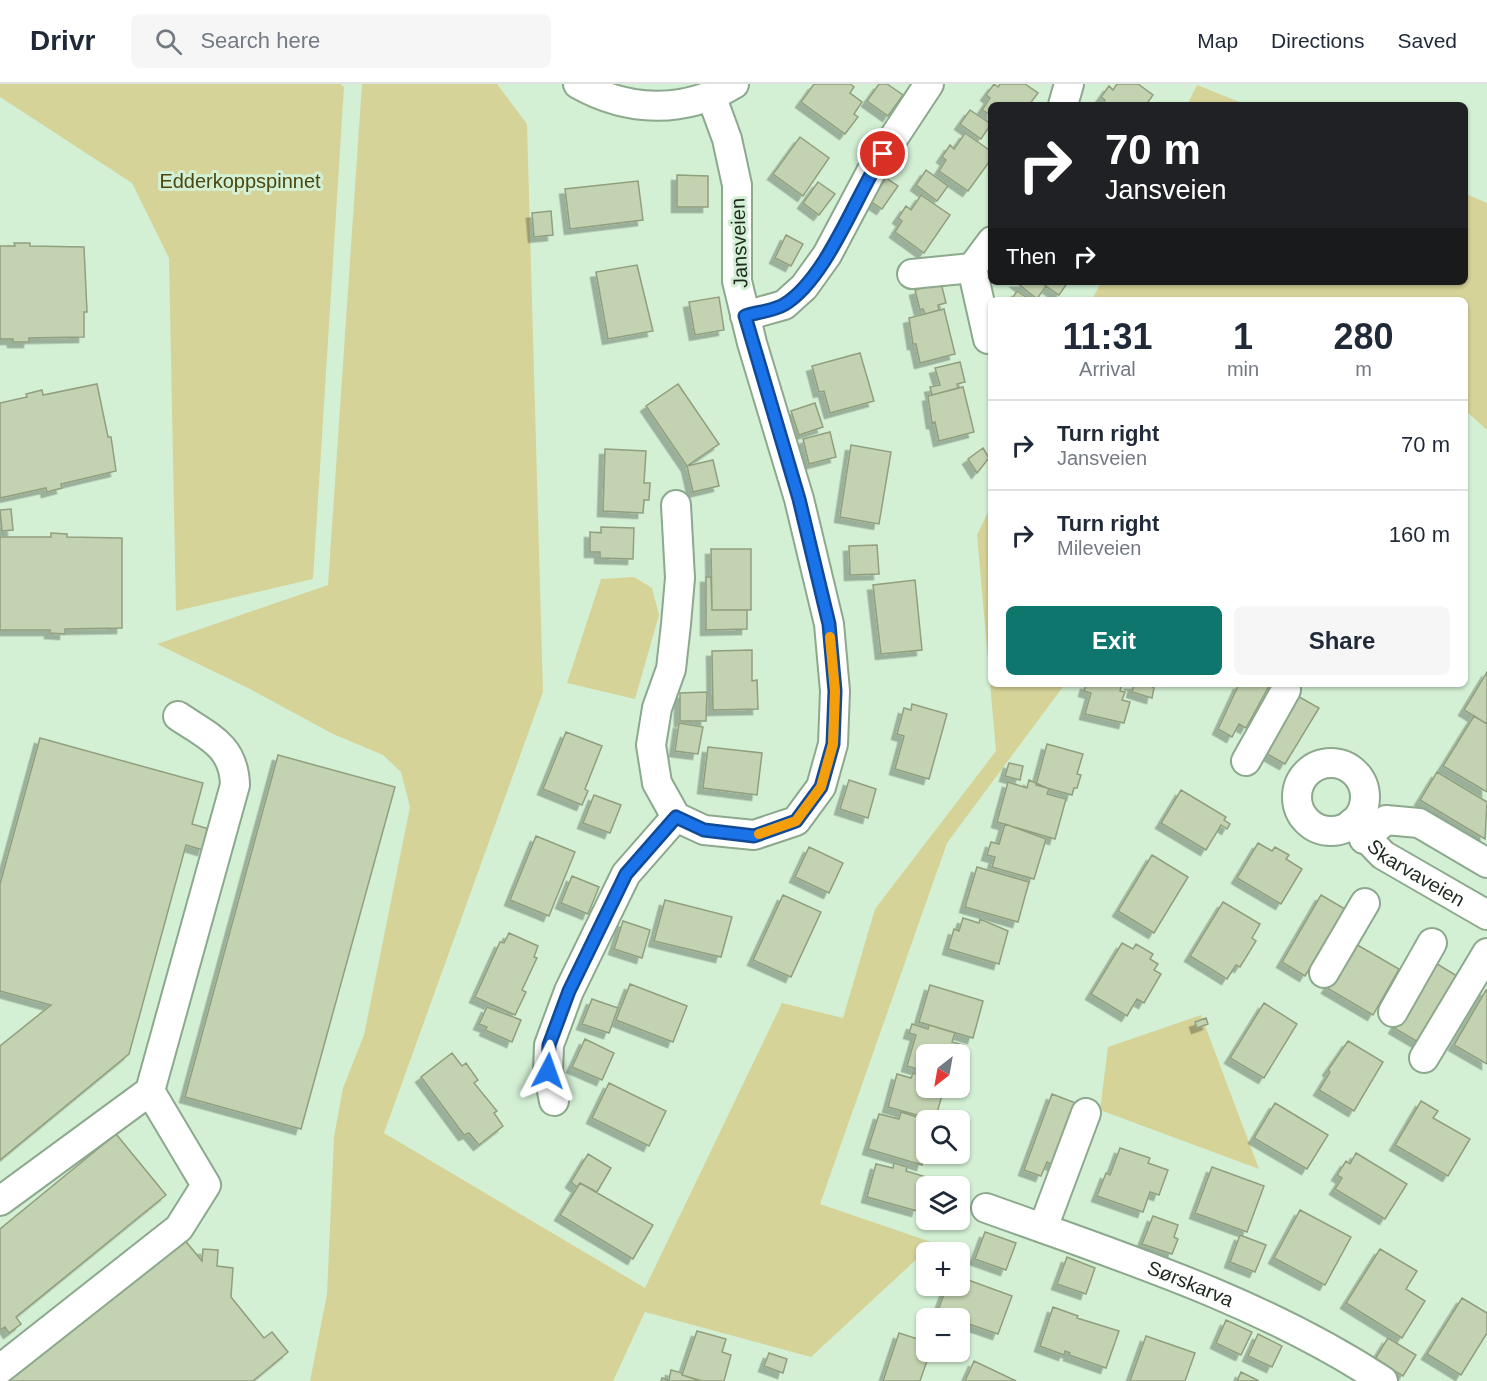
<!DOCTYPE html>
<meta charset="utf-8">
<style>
:root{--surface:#fff;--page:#f6f6f7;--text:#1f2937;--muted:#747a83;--line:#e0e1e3;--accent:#0f766e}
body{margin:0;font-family:Helvetica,sans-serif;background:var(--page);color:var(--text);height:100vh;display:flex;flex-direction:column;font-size:22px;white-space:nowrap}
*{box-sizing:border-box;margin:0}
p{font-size:20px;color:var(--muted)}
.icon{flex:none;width:33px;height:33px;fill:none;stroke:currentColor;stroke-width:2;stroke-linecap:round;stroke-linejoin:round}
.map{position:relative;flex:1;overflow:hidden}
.details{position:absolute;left:988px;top:213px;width:480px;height:390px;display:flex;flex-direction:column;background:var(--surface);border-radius:9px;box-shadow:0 2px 4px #0004}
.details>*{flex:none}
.top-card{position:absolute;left:988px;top:18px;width:480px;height:183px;border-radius:9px;box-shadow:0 2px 4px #0004;background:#202124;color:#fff;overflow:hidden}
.needle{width:39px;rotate:211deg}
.tools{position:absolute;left:916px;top:960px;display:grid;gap:12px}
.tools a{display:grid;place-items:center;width:54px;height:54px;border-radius:9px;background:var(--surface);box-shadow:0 2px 4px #0004;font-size:30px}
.pin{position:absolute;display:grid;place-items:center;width:51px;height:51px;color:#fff;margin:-26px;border:3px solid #fff;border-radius:50%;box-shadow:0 2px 6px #0007}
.me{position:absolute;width:66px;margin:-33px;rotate:4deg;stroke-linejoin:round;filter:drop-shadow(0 0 4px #0008)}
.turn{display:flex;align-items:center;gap:21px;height:126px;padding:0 18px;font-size:27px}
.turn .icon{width:78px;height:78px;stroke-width:2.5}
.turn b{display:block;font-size:42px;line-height:51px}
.then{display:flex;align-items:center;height:57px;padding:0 18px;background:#0003;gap:12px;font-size:22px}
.eta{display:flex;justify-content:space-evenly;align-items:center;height:102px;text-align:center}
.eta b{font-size:36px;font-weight:600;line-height:42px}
.button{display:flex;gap:12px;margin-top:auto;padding:12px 18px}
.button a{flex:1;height:69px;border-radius:9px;background:var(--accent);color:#fff;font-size:24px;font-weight:600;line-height:69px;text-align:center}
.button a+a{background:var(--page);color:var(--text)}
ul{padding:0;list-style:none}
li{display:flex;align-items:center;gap:18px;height:90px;padding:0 18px;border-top:2px solid var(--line)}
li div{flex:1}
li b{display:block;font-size:22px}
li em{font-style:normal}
header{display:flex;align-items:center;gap:36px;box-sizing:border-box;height:84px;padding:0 30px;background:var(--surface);border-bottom:2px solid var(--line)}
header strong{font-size:28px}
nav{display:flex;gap:33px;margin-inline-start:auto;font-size:21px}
.search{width:420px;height:54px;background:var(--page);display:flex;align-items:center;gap:15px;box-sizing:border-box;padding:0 21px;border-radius:9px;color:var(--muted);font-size:22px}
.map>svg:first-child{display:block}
</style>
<header>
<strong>Drivr</strong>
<div class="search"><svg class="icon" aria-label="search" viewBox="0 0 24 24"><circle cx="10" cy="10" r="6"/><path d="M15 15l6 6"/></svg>Search here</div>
<nav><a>Map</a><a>Directions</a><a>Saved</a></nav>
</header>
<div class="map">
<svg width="1487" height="1297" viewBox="0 0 1487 1297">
<defs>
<filter id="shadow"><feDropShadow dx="-5.5" dy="5.5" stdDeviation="0" flood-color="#0004"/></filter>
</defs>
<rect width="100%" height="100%" fill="#d3f0d4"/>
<path fill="#d6d398" d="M0 0H340L344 3 313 495 176 527 169 174 132 99 0 13Z
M362 0H497L527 40 543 608 384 1049 645 1204 782 919 843 934 875 825 996 667 977 451 991 422 992 600H1065L947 759 820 1120 934 1159 811 1273 645 1228 613 1297H310L327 1210 334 1053 343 1004 364 951 410 723 401 688 383 671 333 650 250 605 157 560 328 501Z
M1197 1 1247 21H1187Z
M1466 110 1487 119V346L1466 327V216H1092L1101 198H1466Z
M634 493 652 504 659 531 635 615 567 599 601 495Z
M1201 931 1259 1085 1100 1026 1108 963Z"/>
<path fill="#c3d2b0" stroke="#919f7e" stroke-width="1.5" filter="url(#shadow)" d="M814 0H850L854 3 850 9 862 18 854 30 858 33 845 50 801 18Z
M879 0H887L903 11 888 32 867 17Z
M994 0 998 3 1000 0H1025L1038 9 1029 21H992V32L982 26 990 14 986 11Z
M1117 0H1138L1153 11 1146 21H1102L1105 16 1101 13 1109 2 1113 6Z
M970 26 991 40 981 55 960 40Z
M965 49 992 68V74L968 107 939 87 946 76 942 73 950 61 954 65Z
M800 53 829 74 803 112 773 90Z
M926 86 948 102 937 117 916 101Z
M677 91 708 92V123H677Z
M886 94 898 102 882 125 870 117Z
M638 97 643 136 570 145 565 105Z
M818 98 835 110 819 131 803 119Z
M921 111 950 131 924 169 895 148 902 137 898 134 906 122 911 126Z
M551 127 553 151 534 153 532 129Z
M786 151 803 160 791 182 775 174Z
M14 159H30V162L84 163 87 228H84V253L29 254V258H13V255H0V162H15Z
M637 181 653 247 608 255 596 188Z
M1016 198H1040L1046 202 1037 215Z
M1040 198H1068L1059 211Z
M941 199 946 219 938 221 939 226 925 230 923 225 920 226 915 206Z
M1017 207 1030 216H1011Z
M719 213 724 246 695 251 689 218Z
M944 225 955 270 920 279 916 260H913L909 234Z
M860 269 874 317 830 329 824 307 819 308 812 282Z
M960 278 965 298 957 300 958 304 932 311 930 303 940 301 935 284Z
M97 300 108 353H111L116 387 61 400 62 404 47 408 46 404 0 414V319L27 313 26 310 42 306 43 311Z
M678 300 719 360 687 382 646 322Z
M963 303 974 348 939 357 935 338 932 339 928 312Z
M815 319 823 343 799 351 791 327Z
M830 348 836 373 809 380 803 355Z
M851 361 891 368 879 440 840 433Z
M983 364 989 374 977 389 968 375Z
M605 365 646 367 644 399H650L649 416H644L643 429 603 427Z
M713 376 719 402 693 408 687 382Z
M11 425 13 446 2 447 0 426Z
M601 443 634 444 633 475 600 474V468H590V448L601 449Z
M51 449 67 450V453L122 454V544L65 545V550L50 549V546H0V453H51Z
M877 461 879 490 850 491 849 462Z
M711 465H751V526H712Z
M706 493H711L712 526H747V545L706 546Z
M915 496 922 566 881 570 873 501Z
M752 566V597L757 596 758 625 713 626 712 567Z
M1487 588V640L1464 626Z
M1086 600H1122L1120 607 1125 608 1122 616 1130 618 1124 639 1085 630 1091 609 1084 607Z
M1129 600H1148L1154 604 1152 614 1132 608 1134 601Z
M1239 600H1270L1246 644 1239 640 1232 653 1218 645Z
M707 608 706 637H680V609Z
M1294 610 1319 624 1285 680 1262 667Z
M912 620 947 630 929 695 895 685 904 652 897 650 904 624 911 626Z
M1474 632 1487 640V708L1443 682Z
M679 639 703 643 698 670 675 667Z
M566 648 602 662 585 705 588 707 582 721 543 705Z
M40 654 203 699 192 740 209 745 203 766 186 761 129 970 0 1076V962L51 921 0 907V800Z
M1047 660 1083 670 1077 690 1081 691 1077 704H1074L1072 711 1036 701Z
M708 663 762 669 757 711 703 704Z
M278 671 395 703 301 1045 185 1013Z
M1009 679 1023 682 1020 696 1005 692Z
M1437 688 1487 718 1485 755 1420 716Z
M849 696 876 705 868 734 840 725Z
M1029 696 1049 705 1047 710 1066 715 1055 755 997 738 1008 698 1027 704Z
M1181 706 1226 733 1224 736 1230 740 1227 745 1221 741 1206 766 1161 739Z
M594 711 621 721 610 749 583 739Z
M1005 740 1046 755 1034 795 992 783 995 773 987 771 991 758 999 760Z
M536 752 575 768 549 832 510 816Z
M1258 759 1272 767 1275 763 1289 771 1286 775 1302 785 1281 820 1237 794Z
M809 763 843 779 829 809 795 793Z
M1152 771 1188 793 1154 849 1118 827Z
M977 783 1029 798 1018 838 965 823Z
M572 792 599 803 588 830 561 819Z
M783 811 821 828 791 893 753 876Z
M1321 811 1345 825 1305 892 1282 878Z
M665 816 732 833 721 873 654 857Z
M1223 818 1260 840 1252 854 1256 857 1240 883 1236 881 1227 895 1190 872Z
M963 834 979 839 980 835 1008 847 999 880 948 865 954 845 959 847Z
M623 837 650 846 642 874 614 865Z
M509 849 538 862 534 873 537 874 522 906 526 908 515 931 475 913 500 858 504 859Z
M1122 859 1133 865 1136 860 1153 870 1150 875 1158 880 1154 886 1161 890 1144 919 1137 915 1127 932 1091 910Z
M1354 859 1399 885 1373 931 1327 904Z
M1434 878 1457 892 1418 958 1394 944Z
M630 900 687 922 673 958 616 936Z
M930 901 983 917 973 954 919 938Z
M1486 906H1487V980L1454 961Z
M592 915 618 924 609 949 582 940Z
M1264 919 1297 940 1264 994 1230 974Z
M487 923 521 936 512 958 485 946 487 943 479 940Z
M1206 934 1208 940 1197 944 1195 938Z
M912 940 928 945 929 941 955 949 952 958 964 961 960 976V970H927V988L907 982 916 951 909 949Z
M585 955 614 969 602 996 572 983Z
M1348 957 1383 978 1354 1027 1319 1006 1330 988 1328 986Z
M452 969 462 982 466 979 478 996 474 999 497 1027 494 1029 503 1042 479 1061 469 1049 464 1051 421 993Z
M913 989 927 993V1004H944L935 1036 888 1023 897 990 911 994Z
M609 999 666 1027 649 1062 592 1034Z
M1052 1010 1078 1020 1053 1081 1047 1078 1041 1092 1024 1086Z
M1421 1017 1438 1027 1433 1034 1470 1055 1448 1092 1395 1061Z
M1275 1019 1328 1051 1307 1085 1254 1054Z
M901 1028 926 1036 924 1043 927 1044V1062L922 1081 868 1065 879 1030 899 1035Z
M116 1050 166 1111 16 1233 21 1240 9 1249 5 1243 0 1246V1145Z
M1120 1064 1150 1074 1148 1079 1168 1086 1159 1111 1150 1108 1143 1128 1097 1112 1106 1089 1110 1091Z
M1356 1069 1407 1100 1385 1135 1335 1105 1342 1094 1337 1091 1346 1077 1350 1080Z
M588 1070 611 1084 597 1108 580 1099 577 1103 571 1098Z
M894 1079 907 1083 906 1087 926 1093 917 1127 867 1113 876 1080 893 1084Z
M1212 1083 1264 1102 1247 1148 1195 1129Z
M580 1099 653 1141 633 1175 560 1131Z
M1300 1126 1351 1153 1325 1201 1274 1174Z
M1153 1132 1178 1141 1174 1153 1178 1155 1172 1170 1142 1160Z
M985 1148 1016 1159 1006 1186 975 1175Z
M1240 1151 1266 1161 1255 1188 1230 1178Z
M183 1154 202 1177 203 1165 218 1166 217 1182 233 1184 231 1213 264 1254 272 1248 288 1268 253 1297H7Z
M1380 1165 1417 1187 1406 1205 1425 1217 1402 1254 1346 1219Z
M1067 1173 1095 1184 1086 1210 1057 1200Z
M960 1193 1012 1212 998 1250 960 1237V1234L937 1229 947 1202H960Z
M1462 1214 1487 1229V1249L1461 1291 1427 1270Z
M1053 1223 1078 1232 1077 1234 1119 1247 1106 1284 1069 1271 1070 1269 1065 1267 1064 1271 1040 1262Z
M1226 1236 1252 1248 1241 1271 1216 1259Z
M697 1247 726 1255 722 1268 731 1271 724 1297H702L682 1291Z
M899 1249 927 1258V1268H930L920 1297H883Z
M1258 1250 1282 1262 1272 1283 1248 1272Z
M1146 1252 1195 1269 1185 1297H1130Z
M1388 1254 1416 1271 1403 1292 1375 1275Z
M769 1269 787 1275 783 1289 764 1282Z
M974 1277 1016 1297H965Z
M671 1286 682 1289V1291L700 1297H661L662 1294 669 1296Z
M1241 1288 1259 1297H1237Z"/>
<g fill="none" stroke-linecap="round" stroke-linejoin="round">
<defs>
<g id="minor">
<path d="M578 0C628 28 684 30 734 0"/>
<path d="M1063 21 1069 0"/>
<path d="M972 184 988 255"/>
<path d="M972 184 992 157"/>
<path d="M912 190 972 184"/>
<path d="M745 232 784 221 804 203 827 171 871 88 929 0"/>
<path d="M676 421 680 494 676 540 671 585 657 624 651 661 657 699 676 733 704 746 754 751 796 737 821 703 833 660 835 607 829 540 799 415 752 259 737 197V101L727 55 712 14"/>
<path d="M1246 677 1286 606"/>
<circle cx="1331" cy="713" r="34"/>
<path id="s1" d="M1352 739 1383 771 1487 831"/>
<path d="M1364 755 1386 736 1419 739 1487 779"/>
<path d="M1324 889 1365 819"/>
<path d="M1393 928 1432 859"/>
<path d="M1424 974 1487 869"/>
<path d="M554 1017 548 987 549 961 569 907 626 790 676 733"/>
<path d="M0 1117 150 1007 235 701C234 661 207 652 178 632"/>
<path id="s2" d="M986 1124C1122 1173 1261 1217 1383 1297"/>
<path d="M1043 1144 1086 1029"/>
<path d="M0 1285 179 1144 206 1101 150 1007"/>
</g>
</defs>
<use href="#minor" stroke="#8ca88d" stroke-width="32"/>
<use href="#minor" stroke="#fff" stroke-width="28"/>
</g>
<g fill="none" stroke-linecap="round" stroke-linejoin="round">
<defs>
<path id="route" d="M548 987 549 961 569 907 626 790 676 733 704 746 754 752 796 737 821 703 833 660 835 607 829 540 799 415 745 232C757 228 774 227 785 220 827 194 856 111 883 70"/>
</defs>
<use href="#route" stroke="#114b97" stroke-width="15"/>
<use href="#route" stroke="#1a73e8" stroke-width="10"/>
<path stroke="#f59e0b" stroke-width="10" d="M759 750 796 737 821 703 833 660 835 607 830 553"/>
</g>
<g text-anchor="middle" stroke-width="6" stroke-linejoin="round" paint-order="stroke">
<g font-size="20" fill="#4b4711" stroke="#d3f0d4">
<text x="240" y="104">Edderkoppspinnet</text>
</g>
<g font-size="20" fill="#1e291e" stroke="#d3f0d4">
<text transform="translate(739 159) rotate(-92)" y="7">Jansveien</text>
<text dy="7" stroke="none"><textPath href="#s1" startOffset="82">Skarvaveien</textPath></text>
<text dy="7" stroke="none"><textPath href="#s2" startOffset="218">Sørskarva</textPath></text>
</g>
</g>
</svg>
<div class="tools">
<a><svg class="needle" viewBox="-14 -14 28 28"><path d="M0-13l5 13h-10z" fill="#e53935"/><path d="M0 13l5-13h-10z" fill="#747a83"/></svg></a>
<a><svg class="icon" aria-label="search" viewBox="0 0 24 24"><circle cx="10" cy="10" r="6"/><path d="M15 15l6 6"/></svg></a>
<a><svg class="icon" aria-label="layers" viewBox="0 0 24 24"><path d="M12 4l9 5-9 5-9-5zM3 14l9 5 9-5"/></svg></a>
<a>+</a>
<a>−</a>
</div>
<div class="pin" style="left:883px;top:70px;background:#d93025"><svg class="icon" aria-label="arrive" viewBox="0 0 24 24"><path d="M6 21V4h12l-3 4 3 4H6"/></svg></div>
<svg class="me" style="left:548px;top:987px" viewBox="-20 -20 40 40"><path d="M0-17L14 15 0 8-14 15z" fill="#1a73e8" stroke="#fff" stroke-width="4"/></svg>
<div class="top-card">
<div class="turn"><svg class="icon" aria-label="right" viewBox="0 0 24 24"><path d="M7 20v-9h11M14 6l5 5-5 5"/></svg><div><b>70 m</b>Jansveien</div></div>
<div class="then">Then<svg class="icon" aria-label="right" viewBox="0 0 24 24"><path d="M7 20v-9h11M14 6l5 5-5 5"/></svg></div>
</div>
<section class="details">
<div class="eta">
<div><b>11:31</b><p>Arrival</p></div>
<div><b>1</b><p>min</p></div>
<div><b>280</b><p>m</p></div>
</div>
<ul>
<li><svg class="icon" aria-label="right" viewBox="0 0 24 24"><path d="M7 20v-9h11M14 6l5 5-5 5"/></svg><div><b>Turn right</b><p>Jansveien</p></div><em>70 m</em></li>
<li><svg class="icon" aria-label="right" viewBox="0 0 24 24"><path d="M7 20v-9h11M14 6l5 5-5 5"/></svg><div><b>Turn right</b><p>Mileveien</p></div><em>160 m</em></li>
</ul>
<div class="button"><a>Exit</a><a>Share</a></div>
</section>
</div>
